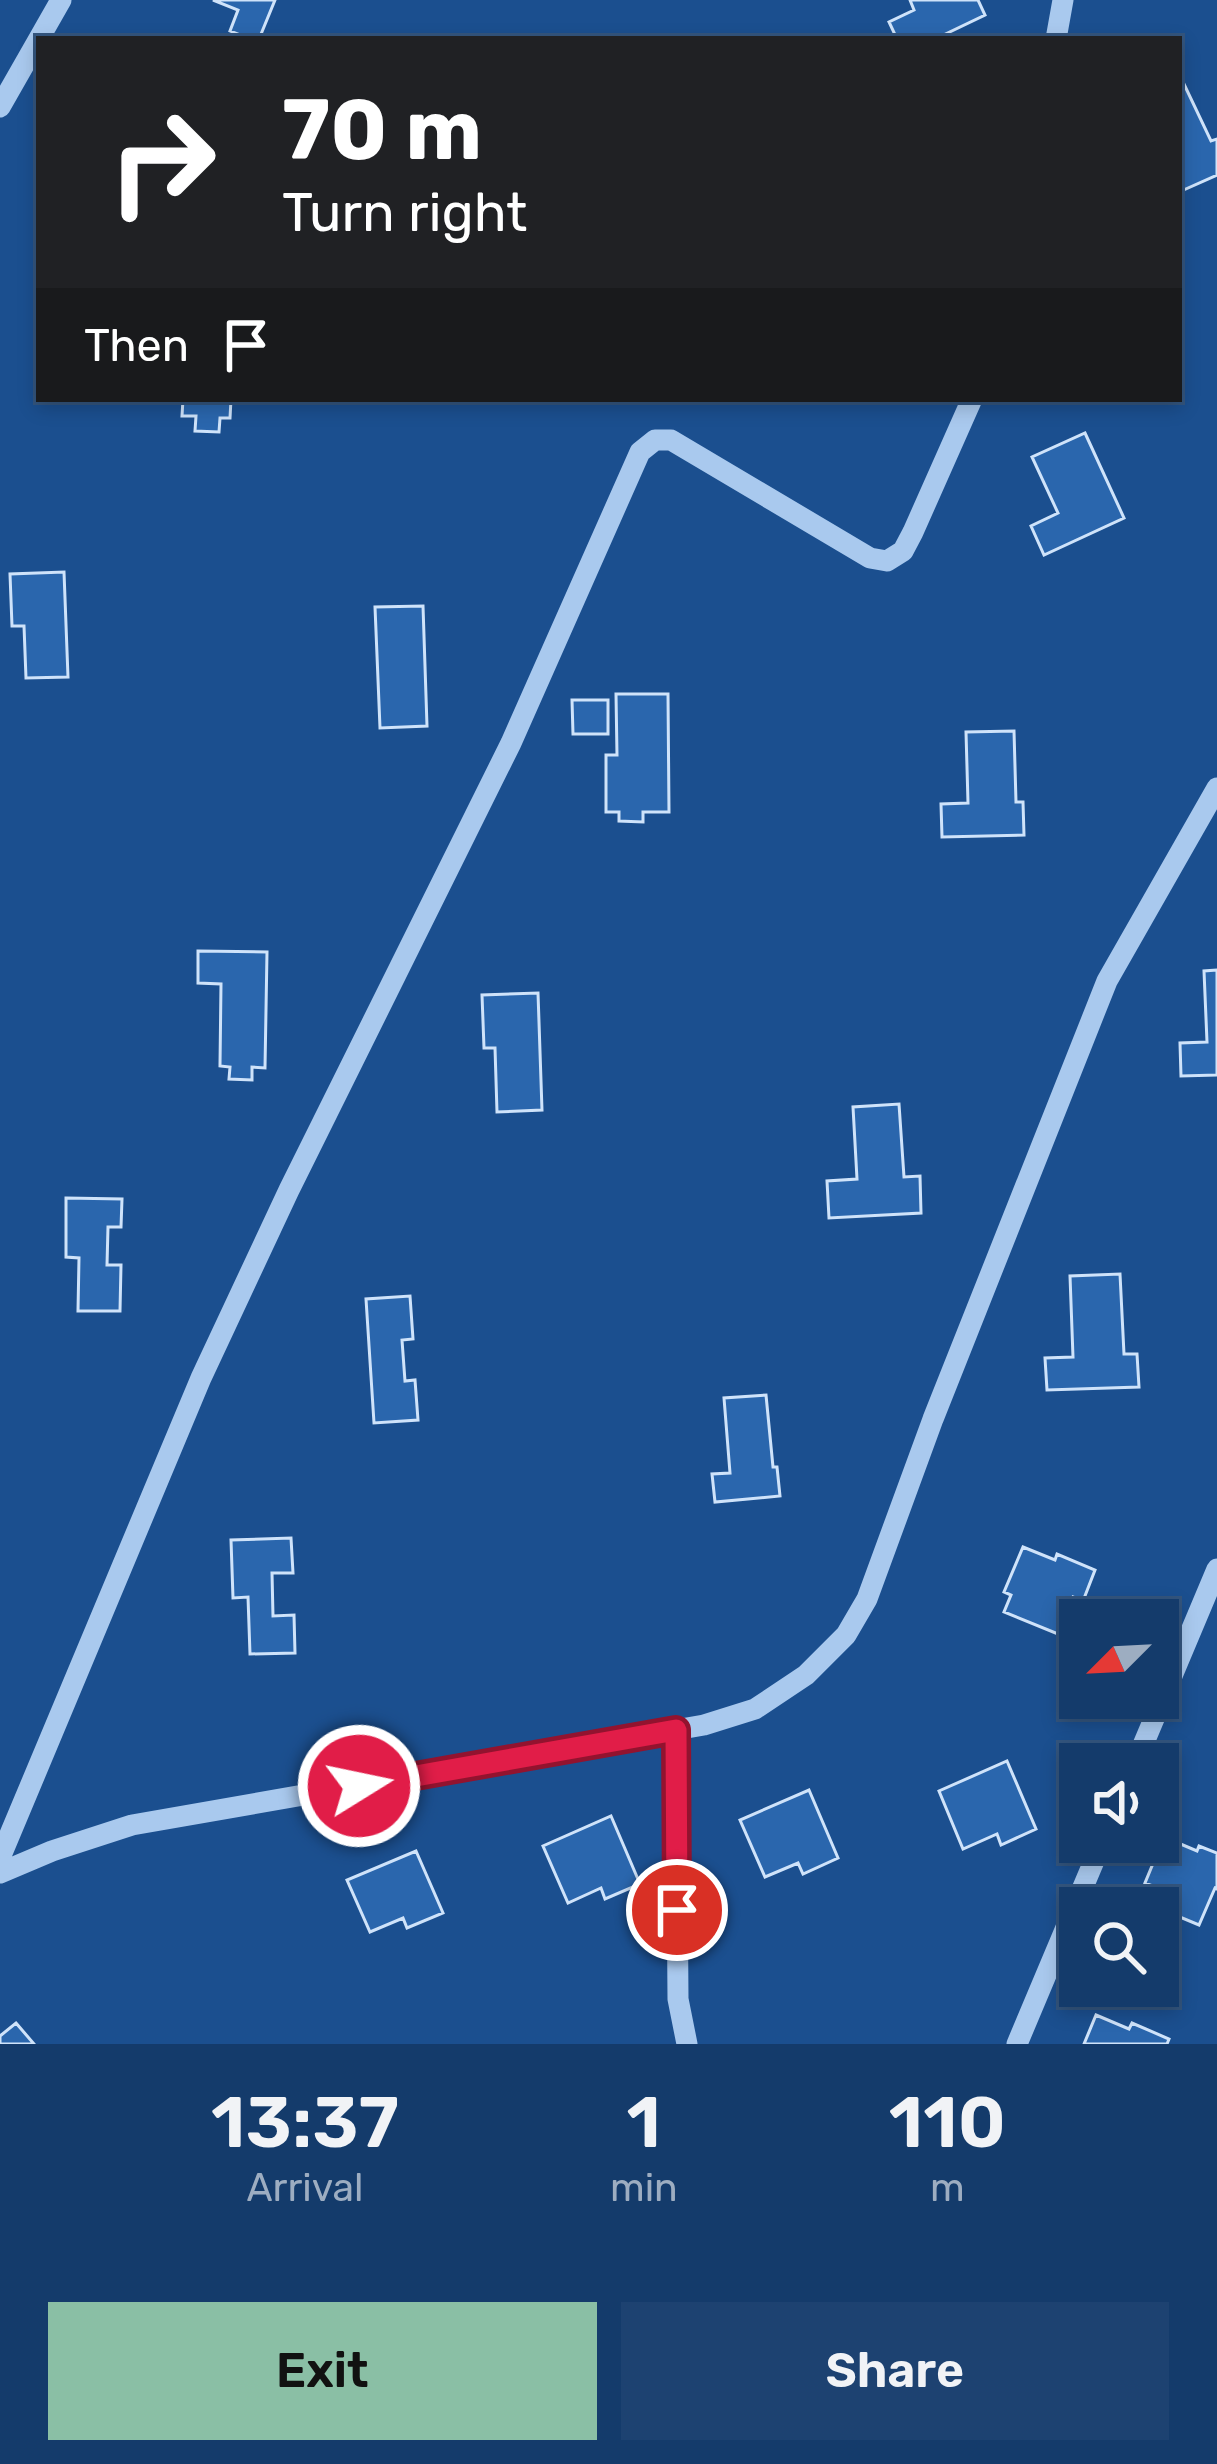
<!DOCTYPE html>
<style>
:root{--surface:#143b6b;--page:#1d4271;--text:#f1f3f6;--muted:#9dadc1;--line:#33557e;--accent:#8abfa5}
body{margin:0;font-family:Rubik,sans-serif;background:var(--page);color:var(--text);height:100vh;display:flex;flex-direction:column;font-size:45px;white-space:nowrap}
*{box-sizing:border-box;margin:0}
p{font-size:39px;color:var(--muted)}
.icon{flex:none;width:66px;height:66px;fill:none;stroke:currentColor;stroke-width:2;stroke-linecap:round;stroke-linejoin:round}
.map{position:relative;height:2044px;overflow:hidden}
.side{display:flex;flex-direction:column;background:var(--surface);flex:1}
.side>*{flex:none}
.top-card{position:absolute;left:36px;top:36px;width:1146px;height:366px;border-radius:0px;box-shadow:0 6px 18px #0003,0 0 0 3px var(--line);background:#202124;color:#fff;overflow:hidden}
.needle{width:78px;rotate:246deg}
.fabs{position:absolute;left:1059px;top:1599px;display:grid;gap:24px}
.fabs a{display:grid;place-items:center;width:120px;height:120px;border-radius:0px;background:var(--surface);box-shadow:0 6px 18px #0003,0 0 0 3px var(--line);font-size:60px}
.pin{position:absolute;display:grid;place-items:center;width:102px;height:102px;color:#fff;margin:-51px;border:6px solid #fff;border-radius:50%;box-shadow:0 3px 12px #0007}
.me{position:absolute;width:132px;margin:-66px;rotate:80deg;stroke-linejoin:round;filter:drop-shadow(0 0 9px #0008)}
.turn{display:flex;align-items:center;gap:42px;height:252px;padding:0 48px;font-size:54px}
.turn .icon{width:156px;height:156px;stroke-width:2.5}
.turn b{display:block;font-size:84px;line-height:102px}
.then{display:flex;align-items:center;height:114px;padding:0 48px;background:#0003;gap:24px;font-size:45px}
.eta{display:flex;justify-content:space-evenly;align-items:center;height:204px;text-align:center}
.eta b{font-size:72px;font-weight:600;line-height:84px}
.cta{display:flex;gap:24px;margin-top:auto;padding:24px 48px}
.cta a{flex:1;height:138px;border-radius:0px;background:var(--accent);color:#111;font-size:48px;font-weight:600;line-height:138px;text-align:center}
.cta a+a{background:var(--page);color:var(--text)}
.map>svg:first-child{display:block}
</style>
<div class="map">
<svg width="1217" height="2044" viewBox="0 0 1217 2044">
<rect width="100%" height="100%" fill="#1b4f8f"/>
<path fill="#2a66ad" stroke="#cfe3fa" stroke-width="3" d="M213 0H275L259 39H250L230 31 238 10Z
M910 0H978L985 15 935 39H897L889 22 914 10Z
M1183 82 1211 141 1217 139V175L1179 192V84Z
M183 399H231L230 418H220L219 432 195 431 196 416H182Z
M1085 433 1124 518 1044 555 1031 526 1058 513 1032 457Z
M64 572 68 677 26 678 24 626H12L10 574Z
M423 606 427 726 380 728 375 607Z
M616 694H668L669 812H643V822L619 821V812H606V755H617Z
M572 700H608V734H573Z
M1014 731 1016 802H1023L1024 835 942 837 941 804 968 803 966 732Z
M198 951 267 952 265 1068 252 1067V1080L229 1079 230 1067 220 1066 221 984 198 983Z
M1217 970V1075L1181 1076 1180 1043 1207 1042 1204 971Z
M538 993 542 1110 497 1112 495 1048H484L482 995Z
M899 1104 904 1177 920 1176 921 1213 829 1218 827 1181 857 1179 853 1107Z
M66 1198 122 1199 121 1227H108L107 1265H121L120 1311H78L79 1258 66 1257Z
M1120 1274 1124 1354H1137L1139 1387 1047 1390 1045 1358 1073 1357 1070 1276Z
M410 1296 413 1339 402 1340 405 1381 415 1380 418 1420 374 1423 366 1299Z
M766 1395 773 1467H777L780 1496 715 1502 712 1474 730 1473 724 1398Z
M291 1538 293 1573H272L273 1616 294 1615 295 1653 250 1654 248 1597 233 1598 231 1540Z
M1023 1547 1055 1560 1057 1554 1095 1570 1083 1601 1073 1597 1058 1634 1004 1612 1011 1595 1004 1592Z
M1007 1761 1036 1829 1001 1845 997 1834 963 1849 939 1791Z
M809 1790 838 1858 803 1874 798 1863 765 1877 740 1820Z
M611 1816 640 1884 605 1899 601 1888 568 1903 543 1846Z
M1164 1837 1197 1851 1199 1846 1217 1853V1889L1215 1888 1199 1925 1146 1903 1153 1886 1145 1883Z
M416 1851 443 1913 407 1928 403 1918 370 1932 347 1880Z
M1096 2015 1129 2029 1132 2023 1169 2039 1167 2044H1084Z
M16 2023 34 2044H0V2036Z"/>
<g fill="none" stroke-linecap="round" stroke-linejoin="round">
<path stroke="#a9c9ee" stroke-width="21" d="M1056 39 1063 0
M0 107 61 0
M676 1730 678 1999 687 2044
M1135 1764 1217 1569
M0 1858 201 1378 289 1190 511 743 640 452 655 440H671L870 558 887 561 903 551 913 532 972 399
M0 1873 52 1851 132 1825 704 1725 755 1709 806 1675 846 1635 867 1599 933 1419 1107 981 1217 788
M1017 2044 1102 1842"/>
</g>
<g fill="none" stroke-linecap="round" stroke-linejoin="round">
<defs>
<path id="route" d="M359 1786 676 1730 677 1910"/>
</defs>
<use href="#route" stroke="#92132f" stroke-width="30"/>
<use href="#route" stroke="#e11d48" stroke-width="21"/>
</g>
</svg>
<div class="fabs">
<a><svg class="needle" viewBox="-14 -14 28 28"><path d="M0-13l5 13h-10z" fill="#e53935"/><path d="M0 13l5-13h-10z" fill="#9dadc1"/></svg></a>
<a><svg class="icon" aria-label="sound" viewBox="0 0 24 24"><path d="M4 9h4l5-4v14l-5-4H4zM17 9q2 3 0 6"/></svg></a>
<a><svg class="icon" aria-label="search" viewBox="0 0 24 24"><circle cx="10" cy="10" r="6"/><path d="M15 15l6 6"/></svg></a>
</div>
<div class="pin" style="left:677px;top:1910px;background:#d93025"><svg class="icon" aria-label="arrive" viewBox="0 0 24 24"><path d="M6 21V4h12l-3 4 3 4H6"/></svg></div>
<svg class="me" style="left:359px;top:1786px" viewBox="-20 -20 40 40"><circle r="17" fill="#e11d48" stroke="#fff" stroke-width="3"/><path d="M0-11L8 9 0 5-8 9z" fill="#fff"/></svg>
<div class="top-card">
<div class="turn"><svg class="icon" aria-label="right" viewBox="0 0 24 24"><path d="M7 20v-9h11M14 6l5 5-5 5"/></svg><div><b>70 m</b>Turn right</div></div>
<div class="then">Then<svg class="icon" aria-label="arrive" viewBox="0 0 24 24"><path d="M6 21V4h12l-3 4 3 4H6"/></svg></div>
</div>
</div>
<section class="side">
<div class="eta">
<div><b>13:37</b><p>Arrival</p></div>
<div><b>1</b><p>min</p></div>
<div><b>110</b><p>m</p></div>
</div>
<div class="cta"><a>Exit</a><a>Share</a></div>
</section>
